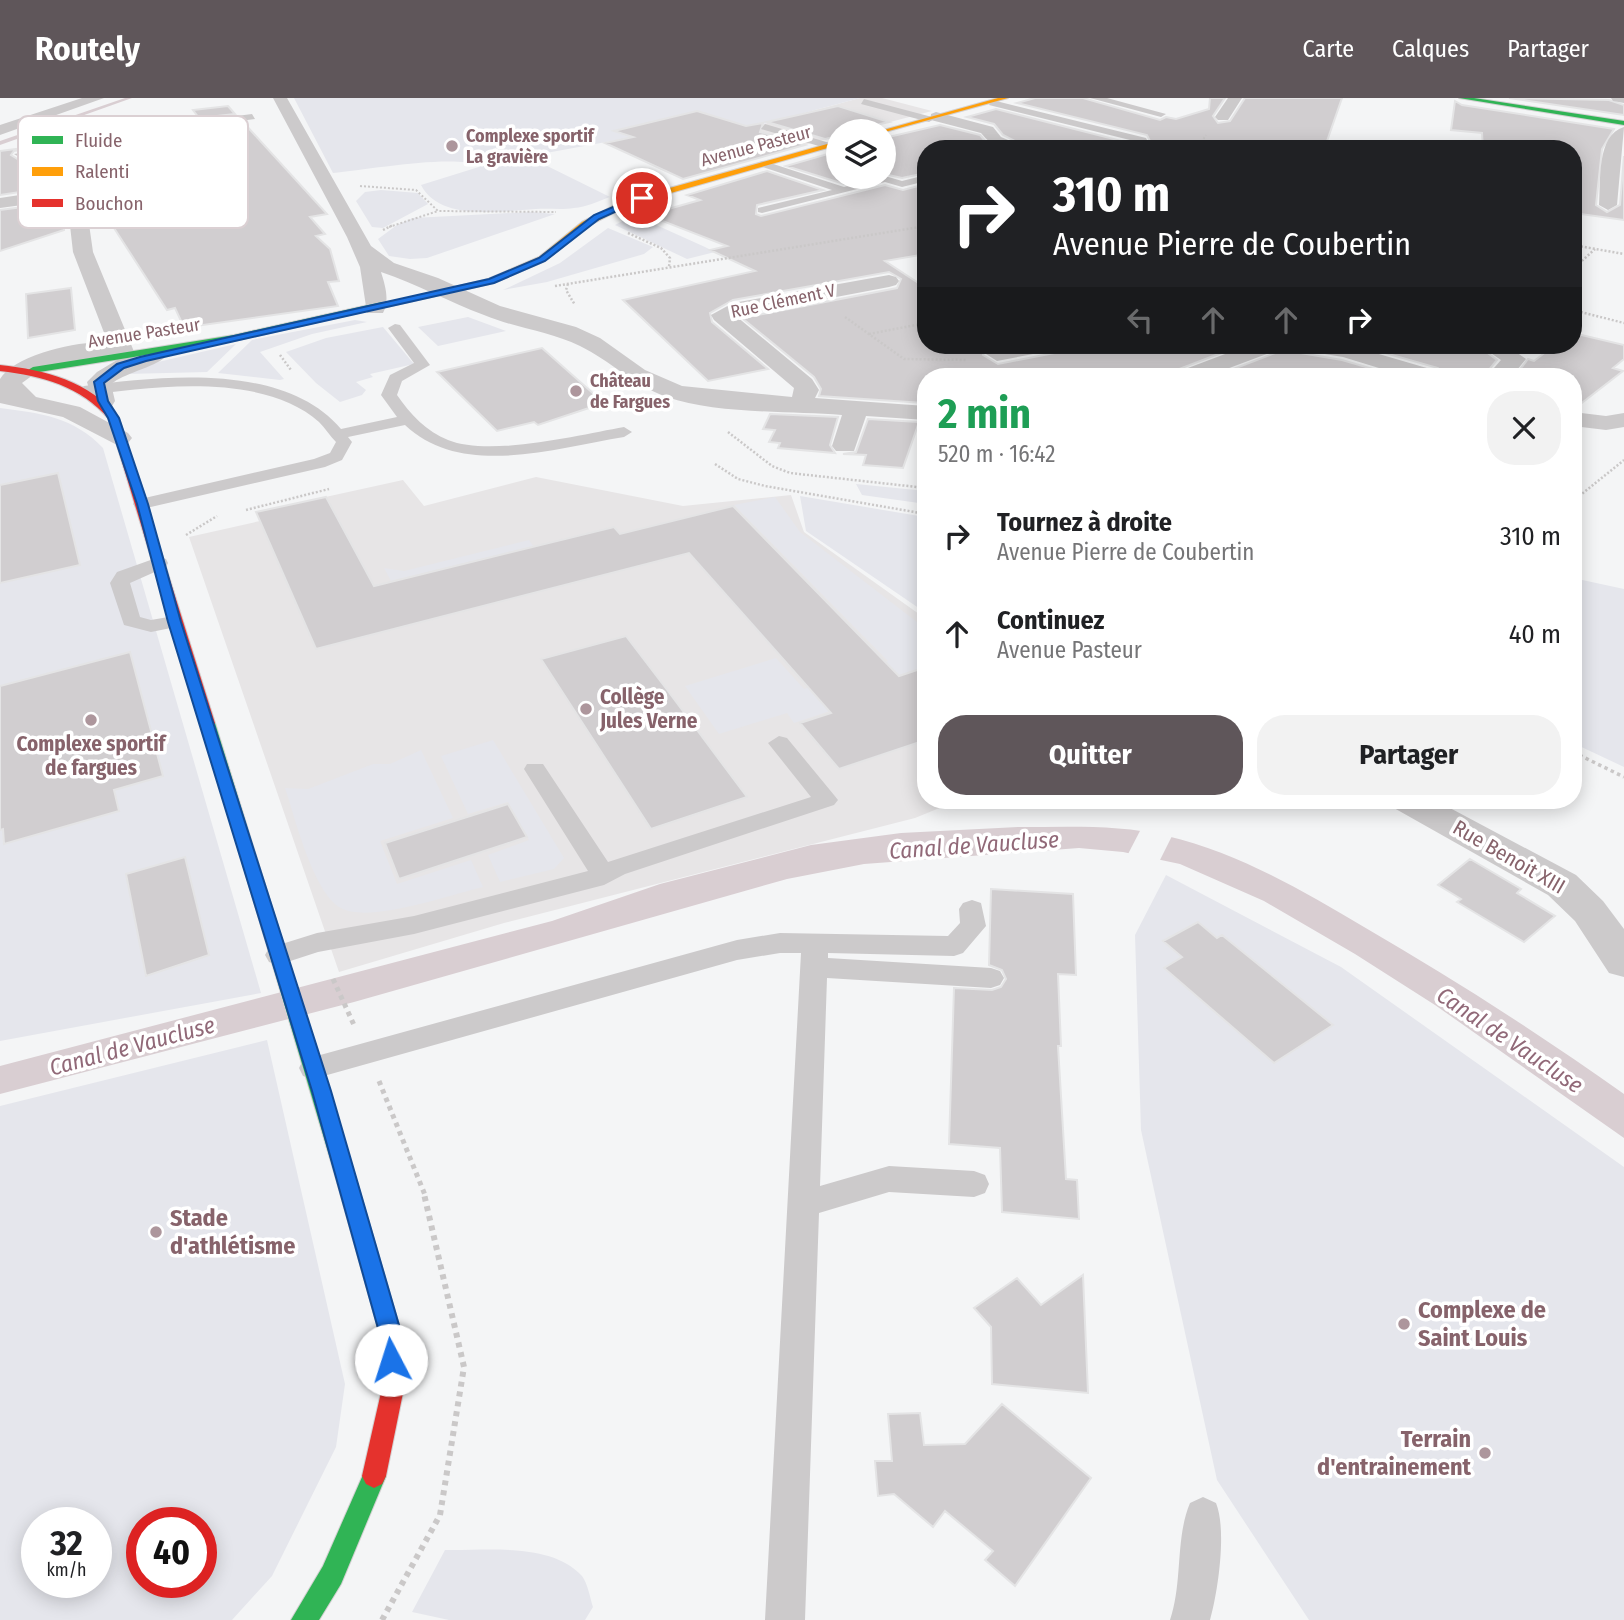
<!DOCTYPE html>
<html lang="fr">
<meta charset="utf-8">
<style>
:root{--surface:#fff;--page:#f2f2f2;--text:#202124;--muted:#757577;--accent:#5f565a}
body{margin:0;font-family:"Fira Sans Condensed",sans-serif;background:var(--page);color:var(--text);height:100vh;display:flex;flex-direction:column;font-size:26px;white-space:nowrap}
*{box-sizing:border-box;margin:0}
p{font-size:23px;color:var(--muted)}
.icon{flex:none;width:38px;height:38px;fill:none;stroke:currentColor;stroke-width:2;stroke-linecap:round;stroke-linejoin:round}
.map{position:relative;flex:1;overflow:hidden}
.sheet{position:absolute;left:917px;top:270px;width:665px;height:441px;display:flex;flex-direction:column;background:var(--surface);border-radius:28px;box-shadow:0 4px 18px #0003}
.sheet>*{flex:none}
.top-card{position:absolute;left:917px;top:42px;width:665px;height:214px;border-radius:28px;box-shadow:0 4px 18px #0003;background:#202124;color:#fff;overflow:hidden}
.fabs{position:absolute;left:826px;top:21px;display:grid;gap:14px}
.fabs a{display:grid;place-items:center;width:70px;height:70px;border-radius:50%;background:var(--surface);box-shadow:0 4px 18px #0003;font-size:35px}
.speed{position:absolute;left:21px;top:1409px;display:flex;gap:14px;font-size:35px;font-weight:700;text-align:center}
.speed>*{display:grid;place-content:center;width:91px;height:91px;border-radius:50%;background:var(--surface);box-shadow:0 4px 18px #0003;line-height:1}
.speed small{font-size:18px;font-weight:400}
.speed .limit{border:10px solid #d22;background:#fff;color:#111}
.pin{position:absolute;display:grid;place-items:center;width:60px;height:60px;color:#fff;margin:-30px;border:4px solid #fff;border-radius:50%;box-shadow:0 2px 7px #0007}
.me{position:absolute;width:77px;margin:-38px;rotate:355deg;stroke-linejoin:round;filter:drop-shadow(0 0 5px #0008)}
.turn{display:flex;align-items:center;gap:24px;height:147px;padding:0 21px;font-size:32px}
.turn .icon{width:91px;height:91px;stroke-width:2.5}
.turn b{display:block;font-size:49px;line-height:60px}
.lanes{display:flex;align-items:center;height:66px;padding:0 21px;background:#0003;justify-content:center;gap:35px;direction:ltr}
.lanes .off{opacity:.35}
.round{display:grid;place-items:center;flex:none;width:74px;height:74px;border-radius:28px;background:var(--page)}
.summary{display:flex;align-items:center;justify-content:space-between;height:119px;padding:0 21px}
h1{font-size:42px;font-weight:700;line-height:52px;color:#1e9e55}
.cta{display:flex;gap:14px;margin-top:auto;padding:14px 21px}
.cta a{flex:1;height:80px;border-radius:28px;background:var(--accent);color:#fff;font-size:28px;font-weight:700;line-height:80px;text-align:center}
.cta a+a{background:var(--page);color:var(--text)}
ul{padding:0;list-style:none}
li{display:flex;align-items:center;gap:21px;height:98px;padding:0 21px}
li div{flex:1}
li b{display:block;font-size:26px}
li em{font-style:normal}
header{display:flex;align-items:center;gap:42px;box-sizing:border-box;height:98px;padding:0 35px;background:var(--accent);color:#fff}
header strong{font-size:33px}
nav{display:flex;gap:38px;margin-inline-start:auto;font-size:24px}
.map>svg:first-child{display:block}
</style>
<header>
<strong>Routely</strong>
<nav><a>Carte</a><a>Calques</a><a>Partager</a></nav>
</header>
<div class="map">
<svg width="1624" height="1522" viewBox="0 0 1624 1522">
<rect width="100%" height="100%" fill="#f4f5f6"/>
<path fill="#e7e5e6" d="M860 0H882L932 13 856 33H838V38L797 49 742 32Z
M536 379 683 408 791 397 804 434 926 521V702H959L915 720 504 825 339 874 189 439 260 423 257 414 403 382 424 408Z"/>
<path fill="#e5e6ec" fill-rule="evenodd" d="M294 0H860L741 32 715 24 491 65 533 61 610 99C599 103 586 109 574 110 562 112 548 110 536 111 501 113 440 124 421 87L482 68C452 56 368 72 333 75Z
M381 92 418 95 428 106 383 130 372 129 356 103 365 94Z
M532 114 555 116 427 160 410 161 389 158 378 141 397 127 413 120Z
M634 117 705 149 715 154 687 161 615 127Z
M608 130 653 149 644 156 547 184 503 192 560 165Z
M468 219 506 233 438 248 418 229Z
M355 222 367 224 312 236 260 254 284 281 280 282 218 275 252 242Z
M383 229 414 266 370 276 373 279 356 284 366 292 362 297 340 304 316 285 286 254 326 240Z
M236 246 207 274 126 276 145 267Z
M0 310C40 315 74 319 103 350L261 895 0 943Z
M856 386 926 393V406L862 397Z
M800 398 919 418 926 433V515L806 433Z
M775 399 800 434 926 531V572L923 569 834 599 842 609 794 625 787 615 719 636 685 588 776 560 804 591 888 563 734 407Z
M529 442 533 448 391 483 384 470 404 473Z
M1573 480 1624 491V669L1573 645Z
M493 642 564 760 554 771 500 784 488 757 529 742 508 704 468 716 441 658Z
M421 652 453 720 380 743 397 786 471 762 483 789C452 796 369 826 341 810 313 795 295 719 285 690L308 691 373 666H390Z
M1166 777 1341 869 1624 1069V1522H1309L1217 1382 1141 1032 1135 837Z
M267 942 345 1286 336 1349 272 1478 232 1522H0V1008ZM37 1424H96V1484H37ZM201 1424V1484H142V1424Z
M445 1452C488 1453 551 1444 582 1478 588 1486 590 1500 593 1509L585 1522H449L412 1514Z"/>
<path fill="#d9ced2" d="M1018 729C1068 729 1119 726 1167 738 1239 755 1301 792 1364 829 1454 881 1539 936 1624 996V1040L1435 907 1355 856 1264 803 1180 766 1123 754 1079 750 864 766 787 781 354 904 0 996V968L552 823 660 786 811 747 901 735Z"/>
<path fill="#f4f5f6" d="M1142 729 1173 736 1159 764 1127 758Z"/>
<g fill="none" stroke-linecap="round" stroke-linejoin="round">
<path fill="#d9ced2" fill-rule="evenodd" d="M125 0H132L0 47V43Z"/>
</g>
<path fill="#d1ced0" stroke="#e4e4e5" stroke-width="2" d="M1035 0H1083L1160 22 1166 19 1176 21 1209 11 1210 0H1225L1213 18 1218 25 1230 23 1245 0H1342L1326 46 1314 45 1313 51H1031L1003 37 994 26 967 19 996 11 1141 48 1150 43 1147 37 1017 5Z
M1509 0 1609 2 1624 7V17Z
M1455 3 1462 7 1614 31 1602 51 1596 107 1607 114 1620 107 1624 58V122L1573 115V51H1483L1482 35 1451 32Z
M228 8 235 16 199 20 193 12Z
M838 8 889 24 876 27 872 33H838V38L825 41 767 24Z
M697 13 746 28 763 25 760 34 805 47 683 81 605 45 633 39 614 33Z
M244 25 327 116 310 119 325 136 316 138 330 151 339 183 328 184 338 208 189 229 187 224 182 225 175 210 167 212 94 99 223 81 234 72 223 65 85 85 77 47Z
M940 27 980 37 986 44 972 51H926V75L902 80 884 76V40Z
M55 46 14 53 11 57 19 62 56 58 60 88 0 97V53Z
M838 53V79H872L844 86 786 68Z
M767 73 823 92 757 107 756 116 761 118 885 87 903 92 926 86V156L885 163 926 190V247H997L987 250 983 257 998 266 1054 255 1060 247H1242L1179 271 1173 278H926L924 305 819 298 821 291 814 279 742 220 897 190 901 181 889 174 733 202 710 215 712 224 768 271 708 283 623 202 755 173 710 152 727 148 647 117 700 102 687 97Z
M61 104 64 132 0 153V112Z
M71 190 75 232 28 240 26 196Z
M1573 235 1624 247V261L1613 270 1623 273 1574 311 1573 278H1515L1528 261 1534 263 1555 247H1573Z
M1283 247H1295L1301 255 1342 262 1397 278H1215L1278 254Z
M1357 247H1477L1497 262 1484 278H1444L1438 270Z
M542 250 604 305 538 327 534 324 497 333 437 274Z
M770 316 838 319 830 347 835 355 778 350 780 345 769 344 775 332 763 331Z
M868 321 919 324 903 370 863 367 866 357 843 356 856 354Z
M58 375 80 467 0 485V387Z
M326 399 374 488 614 429 620 436 733 408 899 578 926 569V642L839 671 800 625 831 615 689 455 316 551 256 414Z
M626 538 668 593 747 699 651 731 541 561Z
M130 554 163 678 114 692 119 713 4 746 3 731 0 732V588Z
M508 706 527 739 399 781 385 745Z
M185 759 209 857 146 878 126 776Z
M1470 761 1521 791 1517 795 1555 818 1524 844 1457 804 1461 801 1438 787Z
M991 791 1073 796 1076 877 1058 876 1061 948H1058L1066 1081 1077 1082 1079 1121 1002 1114 1000 1050 949 1046 954 890 992 892 1001 889 1006 881 1002 872 989 867Z
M1198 824 1217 840 1222 837 1333 927 1274 965 1164 870 1182 859 1163 843Z
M1083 1177 1088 1295 992 1286 991 1229 974 1210 1017 1180 1041 1207Z
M1002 1306 1091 1380 1015 1488 985 1462 993 1453 945 1413 933 1429 894 1396 878 1398 875 1363H892L888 1316 920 1315 924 1347 965 1346Z"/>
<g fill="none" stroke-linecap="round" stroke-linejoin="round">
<defs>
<path id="fast" d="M1459 0H1474L1624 23V27Z
M382 204 385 205V209L234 243 33 275 28 272 33 269 234 237Z
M208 621 215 625 357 1084 354 1090 347 1093 340 1090 337 1084 201 625Z
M374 1366 382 1370 386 1378 341 1486 319 1522H291L323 1468 366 1370Z"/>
<path id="slow" d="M998 0H1008L885 34 880 33Z
M838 43V47L629 107 588 128 545 163 494 185 382 210 378 207 488 181 539 159 582 124 623 103Z"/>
<path id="jam" d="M0 267C46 272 89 283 119 320L215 625 213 628H203L201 625 109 321C80 288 43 278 0 273Z
M347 1075 354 1078 357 1084 401 1234 404 1290 386 1378 382 1386 374 1390 366 1386 362 1378 382 1290 379 1234 337 1084 340 1078Z"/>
</defs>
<use href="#fast" stroke="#d3d1d2" stroke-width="2"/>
<use href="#slow" stroke="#d3d1d2" stroke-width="2"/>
<use href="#jam" stroke="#d3d1d2" stroke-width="2"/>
<path stroke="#cac8c8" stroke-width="2" stroke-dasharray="2 2" stroke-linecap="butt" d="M1197 51 1206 37
M360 88 416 92 438 113 556 114
M389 129 438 113
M919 129 926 128"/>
<path stroke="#cac8c8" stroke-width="2.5" stroke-dasharray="2 2" stroke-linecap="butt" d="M383 132 393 127
M628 135 661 150 670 160 669 169
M1573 147 1624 156
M1573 171 1595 151
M568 186 566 192 575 207
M555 188 926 128
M1573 212 1624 225
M845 219 904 261 966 262
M869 236 926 225
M280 257 291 272
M728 334 772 368 790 375 926 390
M715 366 738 381 765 388 926 416
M1573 403 1624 362
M246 412 329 391
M186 437 217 418"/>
<path stroke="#cac8c8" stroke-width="3.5" stroke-dasharray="3.5 3.5" stroke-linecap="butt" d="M1573 654 1624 679"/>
<path stroke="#cac8c8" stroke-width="5" stroke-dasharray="4.5 4.5" stroke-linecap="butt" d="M333 881 354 927
M379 983 425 1097"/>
<path stroke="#cac8c8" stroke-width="6" stroke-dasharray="5 5" stroke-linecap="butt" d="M382 1522 440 1417 464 1269 424 1096"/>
<path fill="#cccacb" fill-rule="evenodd" d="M1090 0H1107L1166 16 1161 19Z
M864 1 932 19 934 21 929 24 861 6Z
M992 2 1146 40 1147 42 1142 45 989 7Z
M252 16 255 21 74 45 76 58 71 61 65 54 19 59 14 56 64 48V43L69 40Z
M765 26 833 46 834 48 829 51 761 31Z
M1000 41 1004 42V46L974 51Z
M764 63 844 89 885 78 902 83 926 77V83L902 89 885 84 762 115 758 114V110L832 92 760 68V64Z
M395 226 400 227 430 267 402 283 397 297C410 316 427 334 448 342 490 359 579 337 624 329L632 334 624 339C555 350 462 381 405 327L348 339 352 344 342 362 325 369 142 411 136 410 133 406 136 402 314 361 330 355 336 344C330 338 325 330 319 324 264 274 151 288 84 298L76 293 84 288C162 278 284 264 341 331L397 319 381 297 390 277 414 265 388 230Z
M159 459 166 461 168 465 166 469 130 485 140 519 151 522 174 518 184 524 181 528 151 534 124 527 110 485 117 474Z
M779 638 787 640 834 697 838 702 834 707 625 776 604 787 414 836 318 854 278 867 269 864 265 857 269 850 317 835 414 818 588 773 524 671 527 666H543L608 764 811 699 768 645Z
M972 802 981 805 986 828 963 855 954 858 828 855V860L991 870 1000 873 1004 880 1000 887 991 890 827 880 820 1088 889 1068 974 1073 985 1077 989 1086 985 1095 974 1099 889 1094 819 1115 805 1522H765L801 855H780L737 862 313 981 303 978 299 970 303 962 313 959 737 842 780 835 948 838 960 825 959 811 963 805Z
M1203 1399 1216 1405C1227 1432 1218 1494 1210 1522H1170C1183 1484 1175 1441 1190 1405Z"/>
<path fill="#cccacb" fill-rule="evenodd" d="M82 0H104L0 37V27Z
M273 0H287L371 148 394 165 438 180 500 208 576 229 600 240 645 272 682 288 792 299 794 290 714 222 711 217 733 205 889 177 896 179 899 183 896 187 889 189 736 218 812 281 819 292 815 300 926 308V322L866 318 854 353H836L832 348 842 317C790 313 715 316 667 299 631 286 611 263 580 248 549 233 515 230 484 217 449 204 417 186 381 174 385 187 390 202 383 215H367L360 169 347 139Z
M1228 0H1242L1228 22H1218L1215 19Z
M1611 0H1624V5L1613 3Z
M936 14 993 29 1001 39 1029 51C1006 51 996 53 981 35L931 22V16Z
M1624 29 1617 107 1608 112 1599 107C1601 84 1596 37 1624 29Z
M71 53 79 58 83 88 223 68 232 73 223 78 85 98 93 154 135 256 155 251 166 258C160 267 126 275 114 284L111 286 115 303 112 308H94L87 284 97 274 117 262 112 256 44 269 22 285 36 299 80 309 128 335 132 340 128 345 119 348 63 319 0 305V281C14 257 81 241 108 245L73 154 67 101 0 110V100L66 90 63 58Z
M1010 247H1057L1054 252 997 263 986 256 989 251Z
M1249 247H1280L1277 252 1208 278H1176L1180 273Z
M1298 247H1348L1437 273 1441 278H1405L1343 259 1301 252Z
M1479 247H1506L1526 261 1512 278H1487L1501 262Z
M1573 314 1606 318 1624 315V329L1606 332 1573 328Z
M1389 702H1435L1576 777 1603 803 1624 831V879L1609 875 1575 823 1548 797 1394 710Z"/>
<use href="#fast" fill="#30b455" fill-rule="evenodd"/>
<use href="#slow" fill="#ff9f0a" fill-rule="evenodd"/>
<use href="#jam" fill="#e5322d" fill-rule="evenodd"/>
</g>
<path fill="#1a73e8" stroke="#114b97" stroke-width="2" d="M639 98 646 100 599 121 545 163 494 185 146 263 124 270 104 285 108 303 119 320 148 406 181 524 331 993 401 1234 402 1262 399 1270 391 1273 383 1270 379 1234 312 993 168 524 137 406 108 320 98 303 94 284 117 266 140 259 489 181 539 160 594 117Z"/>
<g fill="#ad969c" stroke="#fff" stroke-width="2.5">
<circle cx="452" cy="48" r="7"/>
<circle cx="576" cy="293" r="7"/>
<circle cx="586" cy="611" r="7"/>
<circle cx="91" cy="622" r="7"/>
<circle cx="156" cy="1134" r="7"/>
<circle cx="1404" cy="1226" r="7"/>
<circle cx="1485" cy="1355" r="7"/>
</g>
<g text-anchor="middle" stroke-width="7" stroke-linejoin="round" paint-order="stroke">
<g font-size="18" font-weight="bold" fill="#87636b" stroke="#fff" text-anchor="start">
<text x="466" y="44">Complexe sportif<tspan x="466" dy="21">La gravière</tspan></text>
<text x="590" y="289">Château<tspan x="590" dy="21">de Fargues</tspan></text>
</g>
<g font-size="18" fill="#87636b" stroke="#fff">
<text transform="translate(756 48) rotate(-15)" y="6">Avenue Pasteur</text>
<text transform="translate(783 203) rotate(-12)" y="6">Rue Clément V</text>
<text transform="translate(144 235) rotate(-9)" y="6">Avenue Pasteur</text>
</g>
<g font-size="21" font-weight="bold" fill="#87636b" stroke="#fff" text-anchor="start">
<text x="600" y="606">Collège<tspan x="600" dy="24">Jules Verne</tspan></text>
<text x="91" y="653" text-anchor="middle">Complexe sportif<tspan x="91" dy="24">de fargues</tspan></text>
</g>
<g font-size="21" fill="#87636b" stroke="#fff">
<text transform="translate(1509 759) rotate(30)" y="7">Rue Benoit XIII</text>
</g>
<g font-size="23" font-style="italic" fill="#916978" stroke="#fff">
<text transform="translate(974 747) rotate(-4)" y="8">Canal de Vaucluse</text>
<text transform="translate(1510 942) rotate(34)" y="8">Canal de Vaucluse</text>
<text transform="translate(132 948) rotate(-15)" y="8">Canal de Vaucluse</text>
</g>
<g font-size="24" font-weight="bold" fill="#87636b" stroke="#fff" text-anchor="start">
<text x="170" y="1128">Stade<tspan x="170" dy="28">d'athlétisme</tspan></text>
<text x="1418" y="1220">Complexe de<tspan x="1418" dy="28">Saint Louis</tspan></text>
<text x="1471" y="1349" text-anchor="end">Terrain<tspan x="1471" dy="28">d'entrainement</tspan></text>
</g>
</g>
<rect x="18" y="18" width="230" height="112" rx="10" fill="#fff" stroke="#dbd0d3" stroke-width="2"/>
<rect x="32" y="38" width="31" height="8" fill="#30b455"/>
<rect x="32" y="69" width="31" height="9" fill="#ff9f0a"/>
<rect x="32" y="101" width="31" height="8" fill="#e5322d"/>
<g font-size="19" fill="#87636b">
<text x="75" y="49">Fluide</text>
<text x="75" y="80">Ralenti</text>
<text x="75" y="112">Bouchon</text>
</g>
</svg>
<div class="fabs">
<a><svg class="icon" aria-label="layers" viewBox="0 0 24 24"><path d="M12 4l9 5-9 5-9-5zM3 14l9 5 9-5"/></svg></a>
</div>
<div class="speed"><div>32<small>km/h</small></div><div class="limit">40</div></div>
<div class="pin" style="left:642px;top:100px;background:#d93025"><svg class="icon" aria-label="arrive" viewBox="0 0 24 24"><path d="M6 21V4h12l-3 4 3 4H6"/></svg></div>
<svg class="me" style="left:391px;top:1262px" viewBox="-20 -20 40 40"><circle r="19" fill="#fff"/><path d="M0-13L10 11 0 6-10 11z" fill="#1a73e8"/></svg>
<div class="top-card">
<div class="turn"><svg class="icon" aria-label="right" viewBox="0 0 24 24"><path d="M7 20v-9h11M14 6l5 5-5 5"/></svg><div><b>310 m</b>Avenue Pierre de Coubertin</div></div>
<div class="lanes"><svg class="icon off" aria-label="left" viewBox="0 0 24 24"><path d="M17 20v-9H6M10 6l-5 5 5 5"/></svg><svg class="icon off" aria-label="ahead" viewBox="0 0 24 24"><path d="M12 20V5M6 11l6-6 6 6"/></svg><svg class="icon off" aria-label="ahead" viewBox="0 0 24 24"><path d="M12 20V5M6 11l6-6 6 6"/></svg><svg class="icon" aria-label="right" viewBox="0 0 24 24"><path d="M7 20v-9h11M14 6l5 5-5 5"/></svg></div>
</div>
<section class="sheet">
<div class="summary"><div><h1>2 min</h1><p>520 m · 16:42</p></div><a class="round"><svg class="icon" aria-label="close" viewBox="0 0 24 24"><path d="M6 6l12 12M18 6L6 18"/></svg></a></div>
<ul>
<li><svg class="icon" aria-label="right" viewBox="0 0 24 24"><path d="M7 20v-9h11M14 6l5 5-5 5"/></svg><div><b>Tournez à droite</b><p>Avenue Pierre de Coubertin</p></div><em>310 m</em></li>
<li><svg class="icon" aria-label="ahead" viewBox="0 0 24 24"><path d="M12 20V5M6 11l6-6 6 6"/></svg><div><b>Continuez</b><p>Avenue Pasteur</p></div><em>40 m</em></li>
</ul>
<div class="cta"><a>Quitter</a><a>Partager</a></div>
</section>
</div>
